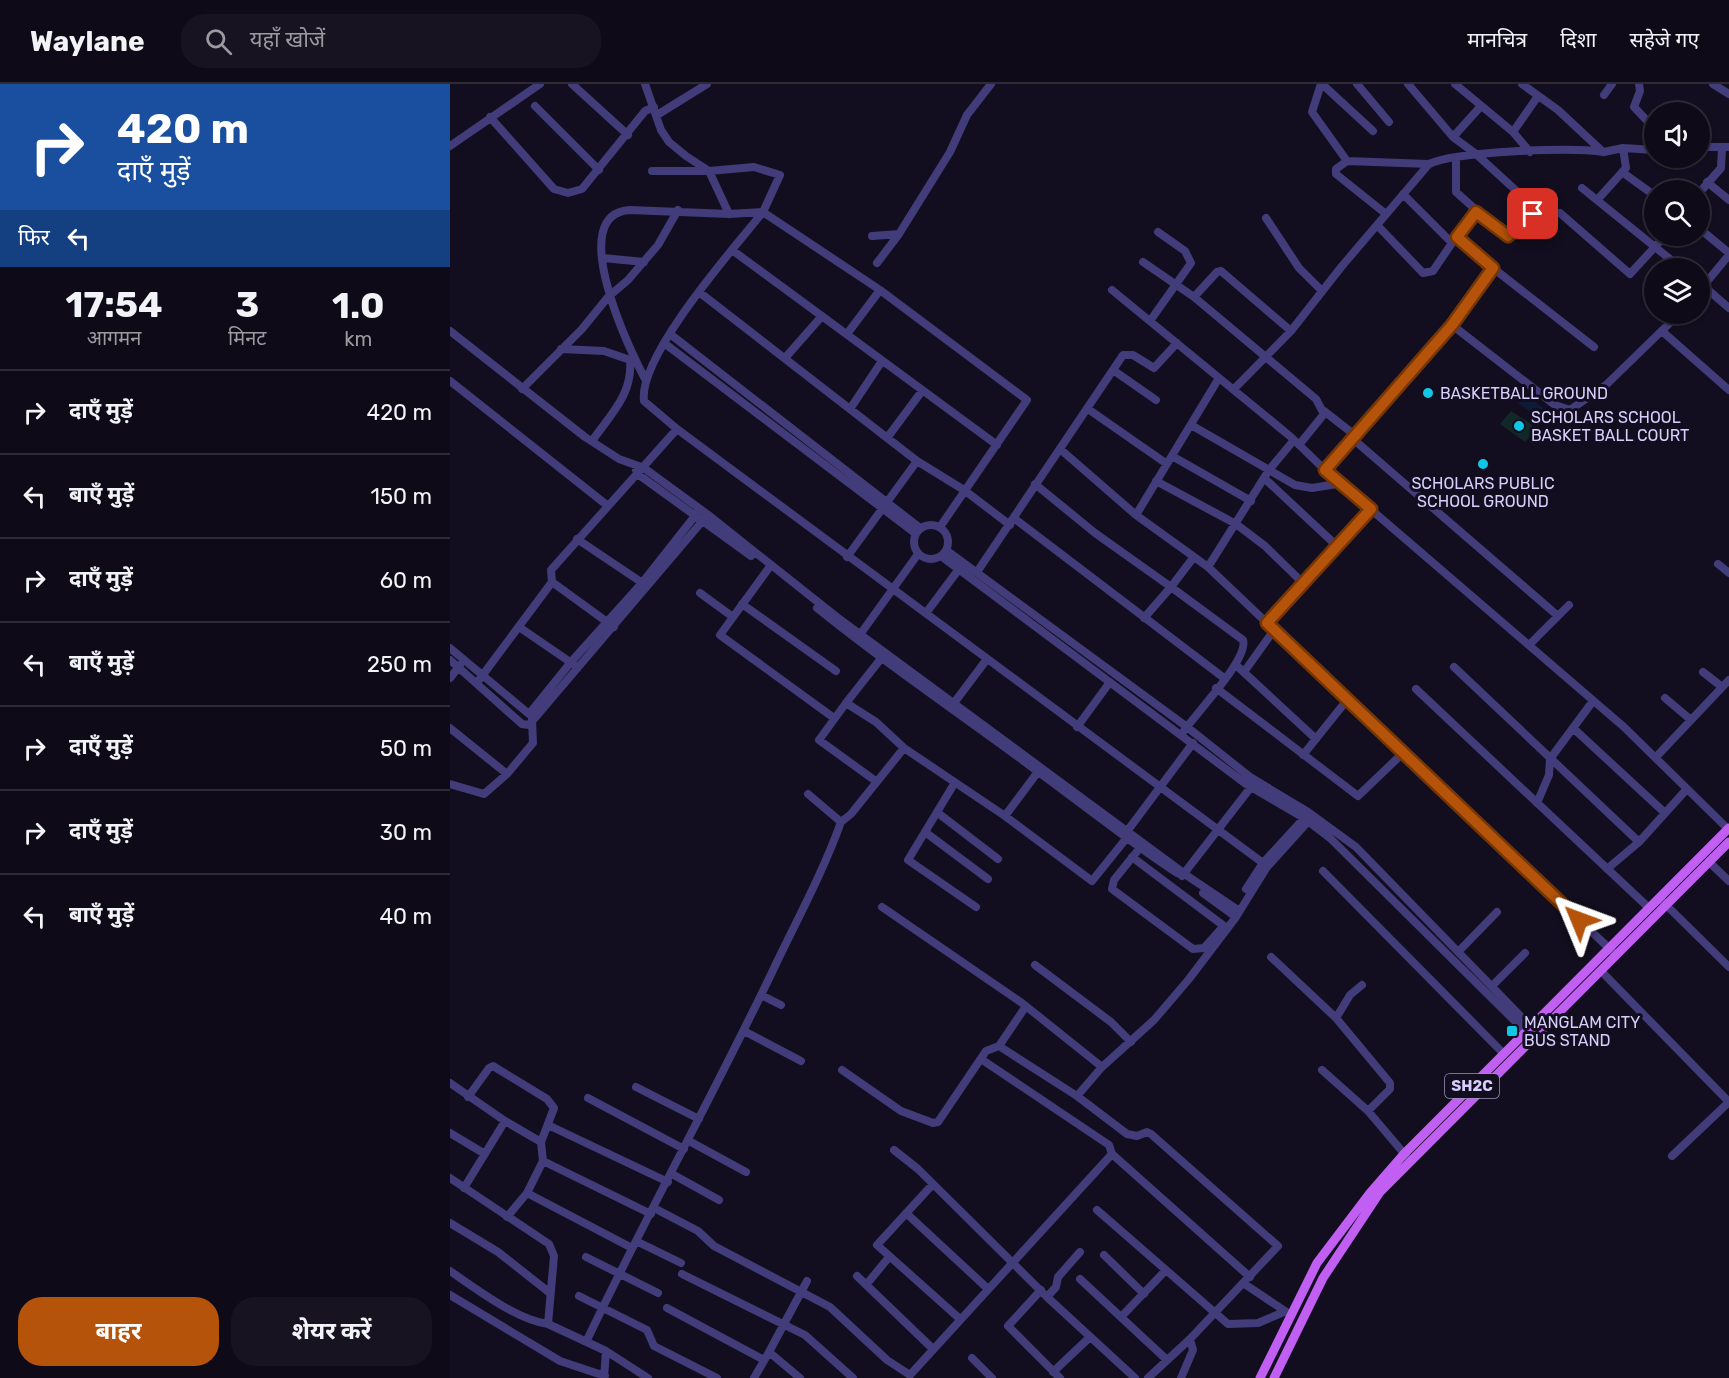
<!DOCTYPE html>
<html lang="hi">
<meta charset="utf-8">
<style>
:root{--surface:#0e0a17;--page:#171320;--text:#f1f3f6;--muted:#9b9aa1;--line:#2e2b36;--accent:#b45309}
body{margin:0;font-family:Rubik,"Noto Sans Devanagari",sans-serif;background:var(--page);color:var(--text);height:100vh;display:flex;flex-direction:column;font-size:22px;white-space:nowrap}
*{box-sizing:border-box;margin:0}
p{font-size:20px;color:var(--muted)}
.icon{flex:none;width:33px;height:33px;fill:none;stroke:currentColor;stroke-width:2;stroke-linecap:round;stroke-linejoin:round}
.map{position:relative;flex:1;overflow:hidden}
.panel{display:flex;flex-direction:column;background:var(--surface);width:450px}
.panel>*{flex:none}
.guide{background:#1a4fa0;color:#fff;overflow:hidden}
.fabs{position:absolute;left:1194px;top:18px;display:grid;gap:12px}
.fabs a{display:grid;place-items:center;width:66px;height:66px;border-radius:50%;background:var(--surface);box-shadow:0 2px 4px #0004,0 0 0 2px var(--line);font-size:30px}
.pin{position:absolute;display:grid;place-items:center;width:51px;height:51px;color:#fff;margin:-26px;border-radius:12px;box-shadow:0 3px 9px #0006}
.me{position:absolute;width:66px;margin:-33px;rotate:314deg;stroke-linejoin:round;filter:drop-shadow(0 0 4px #0008)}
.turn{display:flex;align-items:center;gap:21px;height:126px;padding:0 18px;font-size:27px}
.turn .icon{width:78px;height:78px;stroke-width:2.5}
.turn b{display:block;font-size:42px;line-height:51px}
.then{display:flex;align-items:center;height:57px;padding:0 18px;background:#0003;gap:12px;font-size:22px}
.eta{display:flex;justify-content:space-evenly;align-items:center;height:102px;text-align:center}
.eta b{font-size:36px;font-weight:700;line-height:42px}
.primary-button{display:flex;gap:12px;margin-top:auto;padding:12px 18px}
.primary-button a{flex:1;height:69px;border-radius:24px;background:var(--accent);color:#fff;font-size:24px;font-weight:700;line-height:69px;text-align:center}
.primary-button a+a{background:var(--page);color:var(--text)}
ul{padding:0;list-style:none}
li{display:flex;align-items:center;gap:18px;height:84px;padding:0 18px;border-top:2px solid var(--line)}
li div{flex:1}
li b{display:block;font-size:22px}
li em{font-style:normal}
header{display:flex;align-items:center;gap:36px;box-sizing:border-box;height:84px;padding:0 30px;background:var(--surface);border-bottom:2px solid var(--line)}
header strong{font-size:28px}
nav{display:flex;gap:33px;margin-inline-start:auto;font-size:21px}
.search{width:420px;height:54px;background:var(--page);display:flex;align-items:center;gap:15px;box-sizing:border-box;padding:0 21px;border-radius:24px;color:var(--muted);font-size:22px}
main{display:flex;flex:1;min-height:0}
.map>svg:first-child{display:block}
</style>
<header>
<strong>Waylane</strong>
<div class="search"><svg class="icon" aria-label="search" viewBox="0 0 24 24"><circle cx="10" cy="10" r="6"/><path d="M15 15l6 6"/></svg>यहाँ खोजें</div>
<nav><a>मानचित्र</a><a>दिशा</a><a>सहेजे गए</a></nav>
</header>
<main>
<section class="panel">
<div class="guide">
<div class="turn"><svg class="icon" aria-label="right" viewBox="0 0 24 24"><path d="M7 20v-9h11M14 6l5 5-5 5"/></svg><div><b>420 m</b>दाएँ मुड़ें</div></div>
<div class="then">फिर<svg class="icon" aria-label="left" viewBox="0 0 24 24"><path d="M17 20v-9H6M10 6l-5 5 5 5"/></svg></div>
</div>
<div class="eta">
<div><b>17:54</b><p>आगमन</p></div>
<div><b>3</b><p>मिनट</p></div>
<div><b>1.0</b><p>km</p></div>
</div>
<ul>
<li><svg class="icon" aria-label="right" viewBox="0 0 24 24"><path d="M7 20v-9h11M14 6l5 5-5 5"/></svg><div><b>दाएँ मुड़ें</b></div><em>420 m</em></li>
<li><svg class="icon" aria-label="left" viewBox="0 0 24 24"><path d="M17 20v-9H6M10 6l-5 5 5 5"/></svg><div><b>बाएँ मुड़ें</b></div><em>150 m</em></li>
<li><svg class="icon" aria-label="right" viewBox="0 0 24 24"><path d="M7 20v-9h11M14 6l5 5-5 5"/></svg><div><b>दाएँ मुड़ें</b></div><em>60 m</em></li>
<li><svg class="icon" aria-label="left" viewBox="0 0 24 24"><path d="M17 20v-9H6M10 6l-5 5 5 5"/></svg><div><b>बाएँ मुड़ें</b></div><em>250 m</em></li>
<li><svg class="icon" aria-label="right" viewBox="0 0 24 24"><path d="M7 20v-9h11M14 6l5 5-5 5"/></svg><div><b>दाएँ मुड़ें</b></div><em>50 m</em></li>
<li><svg class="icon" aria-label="right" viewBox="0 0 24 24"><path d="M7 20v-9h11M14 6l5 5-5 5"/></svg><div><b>दाएँ मुड़ें</b></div><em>30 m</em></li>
<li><svg class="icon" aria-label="left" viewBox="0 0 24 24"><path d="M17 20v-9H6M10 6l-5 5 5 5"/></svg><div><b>बाएँ मुड़ें</b></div><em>40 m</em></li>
</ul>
<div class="primary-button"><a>बाहर</a><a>शेयर करें</a></div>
</section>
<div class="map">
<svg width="1279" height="1294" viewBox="0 0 1279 1294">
<rect width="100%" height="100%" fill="#120e1f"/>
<path fill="#122828" d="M1061 327 1087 344 1075 358 1050 340Z"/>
<path fill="#0d1b39" d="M1076 311 1096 326 1088 333 1068 319Z"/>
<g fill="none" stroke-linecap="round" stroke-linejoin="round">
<path stroke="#423c7a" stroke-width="8" d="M122 0 178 51
M195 0 211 46 219 58 236 72 259 87 279 130
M871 0 862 28 897 77
M872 0 923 47
M907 0 939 38
M958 0 1003 53 1026 70 1083 122 1084 126C1080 136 1065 152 1054 151L1006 108V73
M1005 0 1063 48 1080 68
M1072 0 1108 26 1153 68
M1189 0 1190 7 1184 23 1204 44
M1263 0 1279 10
M1154 11 1162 0
M85 22 149 86
M207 31 257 0
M40 33 104 105 118 109 132 105 195 27 204 23
M1063 48 1088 12
M1003 53 1031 22
M0 62 90 0
M1250 63H1279
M1172 88 1204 111
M1257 98 1279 116
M1132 104 1231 184
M1250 108 1271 84 1272 64
M953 110 1002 159 1026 128
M1148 115 1176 84 1173 64
M1110 129 1180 190 1215 152
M936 130 886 90V85L897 77 979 80
M816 134 849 184 872 207
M927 141 973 189 983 187 1002 159
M1250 145 1279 169
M422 152 449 150 500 68 517 31 541 0
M282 166 547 361
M153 174 194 178
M693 178 744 213 866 315 874 330 849 361
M427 179 449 150
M1043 184 1144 263
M1250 199 1279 224
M662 206 841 353 875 386 1174 643 1279 746
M1250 206 1279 171
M249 208 467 377 514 406 560 441
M744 213 767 188 771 187 841 247
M700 237 741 179 735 167 708 148
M1002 241 1105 321 1120 326 1156 301 1229 230
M0 247 135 353 169 375 194 384 257 430 388 534 739 793 788 826
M1213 248 1279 306
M220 250 470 444
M397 250 430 206
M214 259 465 449
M111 265 154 267 183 277
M335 274 372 232
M663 286 706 316
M195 295C180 266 114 130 180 126L279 130 313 128 330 91 304 83 259 87H202
M0 297 158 422
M72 305 132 245 158 213 178 196 208 161 228 126
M784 305 841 247 892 182 979 80C1007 67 1122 63 1154 68L1173 64 1204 66
M400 325 432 277
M638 325 717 380
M874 327 906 352
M741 341 845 401 862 404 893 399
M227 345 194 317C188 272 284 164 313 128L430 206 577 316 490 443
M437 354 472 307
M903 355 1108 532
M142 357C161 330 183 310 180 276
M610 365 686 431 758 483 1163 868
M722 372 801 417
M186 386 189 391 301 472
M875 386 1002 241 1043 184 1007 152
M814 394 887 462
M706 397 786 440 815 462 853 499
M585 400 645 449 721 503 743 474
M686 431 769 294
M565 435 774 594
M464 458a17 17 0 1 1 34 0a17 17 0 1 1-34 0Z
M127 455 194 500
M496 466 737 643 800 693 858 728 906 763 1088 950
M491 472 796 700 854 734 880 754 1080 952
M397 473 467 377
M1268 480 1279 489
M321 481 270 551 384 634
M758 483 819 386 844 356
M527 488 673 271H683L704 284 727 259
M250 509 283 533
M292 520 386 587
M367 524C438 582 514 632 587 687 634 721 678 757 727 789
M476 529 509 485
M694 534 721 503 793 556C799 575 746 629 734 647
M817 539 921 425
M69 543 123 580
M164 543 102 498 101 486 227 345 813 779
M409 552 468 470
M1079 561 1119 521
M0 564 79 630 121 578 192 499 248 428
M433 572 396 619 426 638 454 664
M0 576 72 640 79 641 255 434
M786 581 866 655
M1004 583 1189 758
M794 588 824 546
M1253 588 1272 603
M0 594 10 581
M29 596 102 498
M766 604 908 712 953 669
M966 605 1199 824
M1215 614 1241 636
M396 619 369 656 427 698
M504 619 537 575
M627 643 660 598
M0 644 57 690
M1123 644 1215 729
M853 671 897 616
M1206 673 1279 596
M0 700 34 710 57 690 83 659 82 635
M504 700 458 776 526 823
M358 710 391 738 401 730 454 664 555 732 642 797 675 756 678 746 743 659
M1087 719 1099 691 1100 675 1143 617
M488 729 548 775
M555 732 590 685
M475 748 538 795
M689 765 664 796 662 805 743 865 754 864 772 844
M682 773 774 842
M1259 778 1279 797
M1157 785 1189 758 1236 706
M873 787 1054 970
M732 792 801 703
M796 805 813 779 857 731
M753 809 786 833
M1209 814 1279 883
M432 823 572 919 652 983
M1008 868 1047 828
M821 873 886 934
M585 881 661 938 681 958
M1151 887 1279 1018
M912 901 900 911 886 934 940 999V1005L918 1027 957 1073
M1042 902 1075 869
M311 911 331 921
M294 947 351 977
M549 962 576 922
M392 986 451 1027 483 1039 488 1038 536 967 549 962 627 1012
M872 986 918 1027
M0 999 55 1037 14 1104
M186 1003 249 1035
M18 1013 39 984 43 982 97 1015 104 1024 91 1058 93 1077 77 1109 57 1133
M138 1014 234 1065
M55 1037 91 1058
M98 1041 218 1098
M0 1049 35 1070
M239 1057 296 1088
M444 1066 468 1085 597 1213 685 1294
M662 1070 800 1193
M1222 1072 1279 1018
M93 1077 201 1130
M222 1090 269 1116
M0 1094 99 1160 104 1172 98 1240 156 1267 154 1294
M483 1100 427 1161 510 1235
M77 1109 182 1164
M204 1124 248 1147 264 1162 380 1223 437 1276 460 1291 662 1070 659 1061 531 975
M647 1126 778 1240 808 1239 834 1228
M456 1129 537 1204
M0 1139 48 1168 100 1209
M186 1157 231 1179
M654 1171 694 1210
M136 1173 208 1209
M0 1187C26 1205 67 1236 98 1240
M232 1190 355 1251 403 1294
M407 1192 483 1265
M630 1195 717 1276
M793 1199 838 1229
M416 1201 439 1173
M591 1206 558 1242 610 1294
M0 1211 110 1277 155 1292
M129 1212 197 1246 204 1262 267 1294
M597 1213 606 1203 608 1193 630 1168
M217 1224 314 1276
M671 1233 716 1186
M137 1256C197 1130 265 1008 325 882 348 834 373 788 391 738
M156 1267 198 1294
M319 1268 357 1197
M522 1274 542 1294
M603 1288 640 1253
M304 1294 319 1268 350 1294
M698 1294 740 1255 828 1162 701 1050 697 1048 687 1052 677 1050 627 1012 652 983 704 936 739 895 786 833 817 783 863 732
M731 1294 743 1266 740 1255"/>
<path stroke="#c25ff3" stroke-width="9" d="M810 1294 867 1179 920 1109 954 1070 1279 744
M824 1294 873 1194 930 1108 1279 758"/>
</g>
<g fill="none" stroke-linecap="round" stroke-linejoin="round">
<defs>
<path id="route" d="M1083 130 1058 152 1026 128 1007 153 1043 184 1002 241 875 386 921 425 817 539 1129 836"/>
</defs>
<use href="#route" stroke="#753606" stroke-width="15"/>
<use href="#route" stroke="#b45309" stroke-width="10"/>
</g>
<g fill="#11c7e6" stroke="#120e1f" stroke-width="2">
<circle cx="978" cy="309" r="6"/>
<circle cx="1069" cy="342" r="6"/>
<circle cx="1033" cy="380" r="6"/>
<rect x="1056" y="941" width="12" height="12" rx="3"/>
</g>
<g text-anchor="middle" stroke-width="6" stroke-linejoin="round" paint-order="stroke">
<rect fill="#120e1f" stroke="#9b95b9" stroke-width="1.5" x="995" y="990" width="54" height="24" rx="4.5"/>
<g font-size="15" font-weight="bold" fill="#d6cffb">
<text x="1022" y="1007">SH2C</text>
</g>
<g font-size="16" fill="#d6cffb" stroke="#120e1f" text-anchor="start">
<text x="990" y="315">BASKETBALL GROUND</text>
<text x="1081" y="339">SCHOLARS SCHOOL<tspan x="1081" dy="18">BASKET BALL COURT</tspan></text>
<text x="1033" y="405" text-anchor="middle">SCHOLARS PUBLIC<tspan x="1033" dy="18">SCHOOL GROUND</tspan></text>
<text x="1074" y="944">MANGLAM CITY<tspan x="1074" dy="18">BUS STAND</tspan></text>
</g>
</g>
</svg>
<div class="fabs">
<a><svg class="icon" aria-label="sound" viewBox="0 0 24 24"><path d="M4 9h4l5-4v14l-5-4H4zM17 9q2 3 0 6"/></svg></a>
<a><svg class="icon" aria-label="search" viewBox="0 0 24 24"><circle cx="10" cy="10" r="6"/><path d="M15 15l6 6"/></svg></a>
<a><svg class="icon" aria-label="layers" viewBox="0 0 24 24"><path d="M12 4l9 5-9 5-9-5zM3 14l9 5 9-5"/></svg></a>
</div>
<div class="pin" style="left:1083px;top:130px;background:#d93025"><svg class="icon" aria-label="arrive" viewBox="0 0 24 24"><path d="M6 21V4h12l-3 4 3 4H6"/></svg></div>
<svg class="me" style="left:1129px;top:836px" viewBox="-20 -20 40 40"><path d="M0-17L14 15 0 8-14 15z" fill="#b45309" stroke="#fff" stroke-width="4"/></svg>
</div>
</main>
